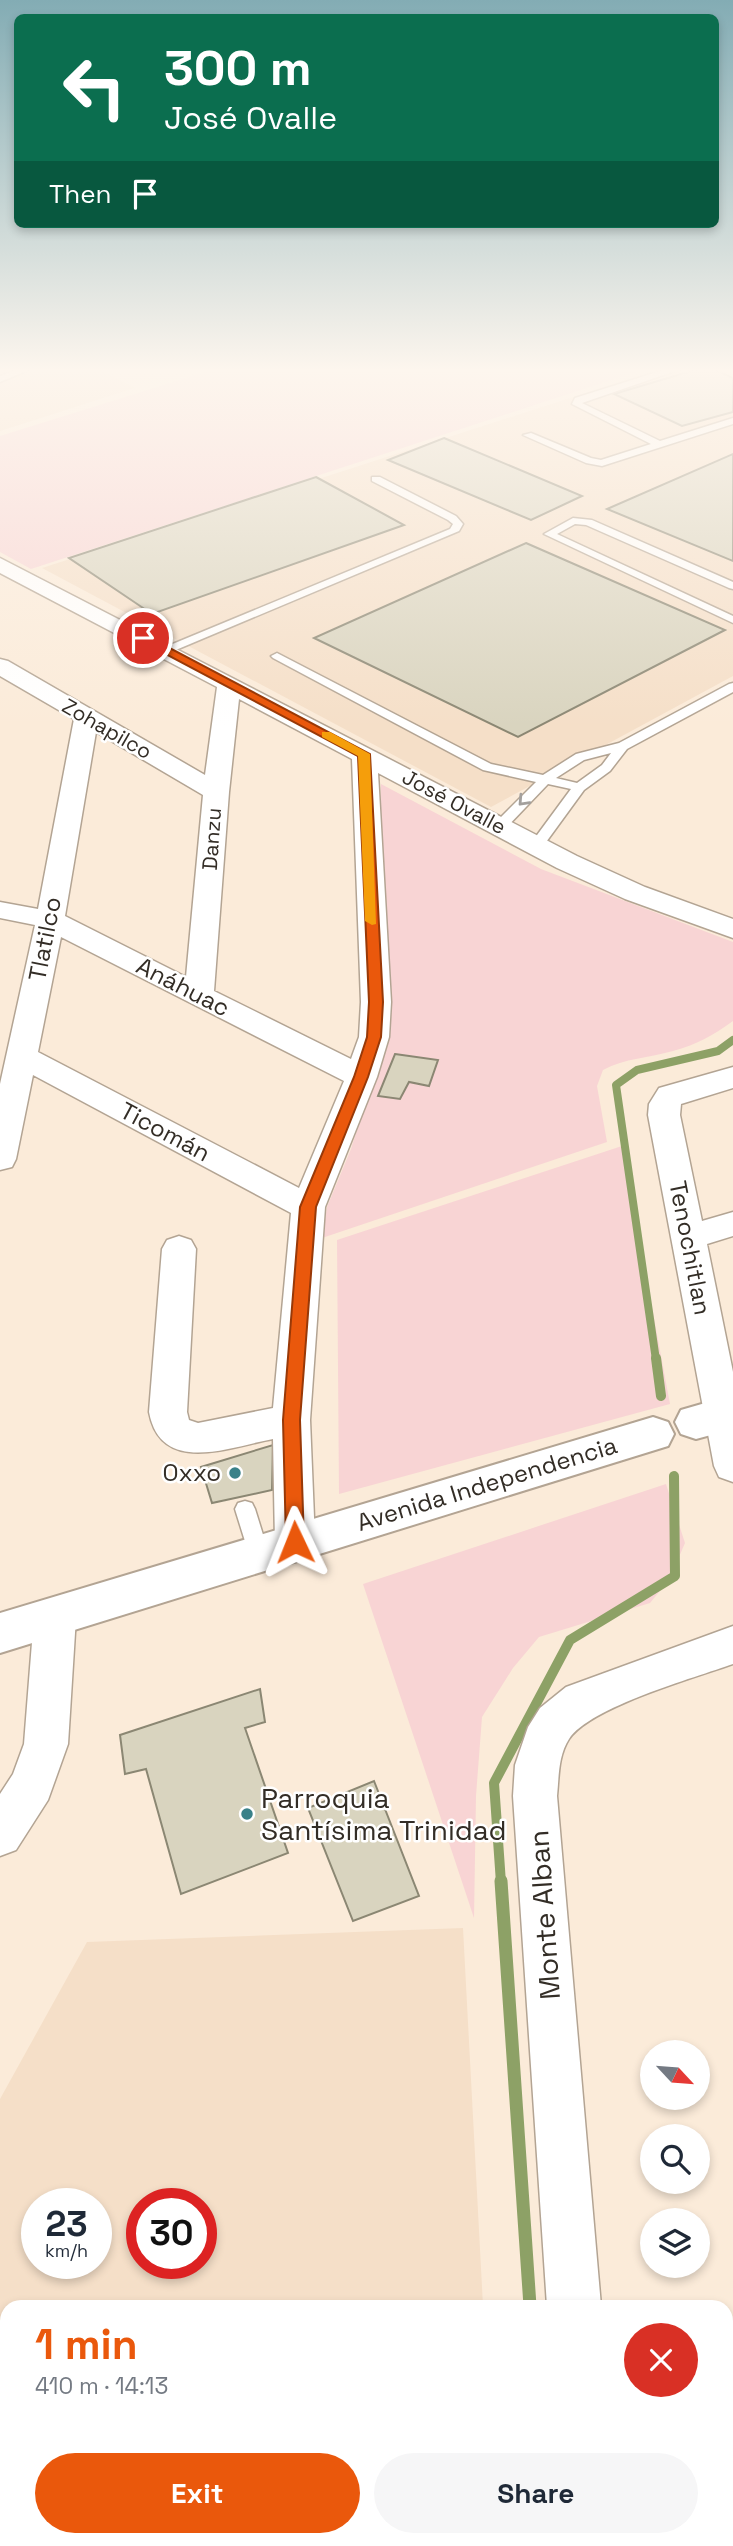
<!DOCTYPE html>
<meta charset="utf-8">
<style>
:root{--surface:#fff;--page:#f6f6f7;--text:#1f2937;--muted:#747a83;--accent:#ea580c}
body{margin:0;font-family:"Space Grotesk",sans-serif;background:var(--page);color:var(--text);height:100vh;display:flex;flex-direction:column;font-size:26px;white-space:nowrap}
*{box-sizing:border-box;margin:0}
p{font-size:23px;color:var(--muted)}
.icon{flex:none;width:38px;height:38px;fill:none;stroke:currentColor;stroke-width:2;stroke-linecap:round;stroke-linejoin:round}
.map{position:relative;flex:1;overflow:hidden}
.panel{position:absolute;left:0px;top:2300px;width:733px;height:247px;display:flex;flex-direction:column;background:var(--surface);border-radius:21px 21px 0 0;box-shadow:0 4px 10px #0003}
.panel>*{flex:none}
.hud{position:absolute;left:14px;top:14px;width:705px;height:214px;border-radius:10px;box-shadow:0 4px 10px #0003;background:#0b6e4f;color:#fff;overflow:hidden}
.needle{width:46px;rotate:116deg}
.buttons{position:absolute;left:640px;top:2040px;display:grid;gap:14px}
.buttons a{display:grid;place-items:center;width:70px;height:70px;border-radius:50%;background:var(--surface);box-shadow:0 4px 10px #0003;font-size:35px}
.speed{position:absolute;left:21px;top:2188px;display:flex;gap:14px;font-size:35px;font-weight:700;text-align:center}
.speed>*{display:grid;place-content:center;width:91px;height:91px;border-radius:50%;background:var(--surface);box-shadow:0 4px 10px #0003;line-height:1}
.speed small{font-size:18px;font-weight:400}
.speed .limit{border:10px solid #d22;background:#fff;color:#111}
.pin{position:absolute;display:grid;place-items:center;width:60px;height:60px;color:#fff;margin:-30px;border:4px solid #fff;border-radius:50%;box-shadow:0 2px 7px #0007}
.me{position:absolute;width:77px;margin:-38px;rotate:358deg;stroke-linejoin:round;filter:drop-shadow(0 0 5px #0008)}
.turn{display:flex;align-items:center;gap:24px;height:147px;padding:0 35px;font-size:32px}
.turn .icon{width:91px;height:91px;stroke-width:2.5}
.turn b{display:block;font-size:49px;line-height:60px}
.then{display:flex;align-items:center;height:66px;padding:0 35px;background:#0003;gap:14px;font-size:26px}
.round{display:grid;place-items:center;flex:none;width:74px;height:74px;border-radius:37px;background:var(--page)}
.overview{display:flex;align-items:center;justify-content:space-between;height:119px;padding:0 35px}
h1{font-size:42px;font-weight:700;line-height:52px;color:var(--accent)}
.action{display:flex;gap:14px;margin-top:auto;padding:14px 35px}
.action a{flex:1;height:80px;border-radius:42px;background:var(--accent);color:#fff;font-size:28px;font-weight:700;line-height:80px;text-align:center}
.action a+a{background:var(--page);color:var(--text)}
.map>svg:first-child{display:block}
</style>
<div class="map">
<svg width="733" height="2546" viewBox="0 0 733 2546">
<rect width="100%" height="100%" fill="#fbebd9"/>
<path fill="#f5dfc8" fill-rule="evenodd" d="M0 369H99L135 388 0 431Z
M660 369H733V676L491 807 42 568Z
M463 1928 483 2306H7V2539H496V2546H0V2099L87 1942ZM37 2203H96V2263H37ZM142 2203H201V2263H142Z"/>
<path fill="#f8d4d4" d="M215 369H645L31 569 0 552V436Z
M381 784 541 869 733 942V1021C714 1035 696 1045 673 1051 649 1058 625 1058 603 1070L597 1086 607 1142 322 1238 327 1207 351 1149 391 1019 379 834Z
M622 1146 670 1404 339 1494 337 1240Z
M666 1484 685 1543 669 1580 650 1603 539 1637 513 1668 482 1717 476 1796 474 1918 363 1584Z"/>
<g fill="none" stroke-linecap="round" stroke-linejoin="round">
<path stroke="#8da166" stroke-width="8" d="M656 1360 616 1085 637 1070 718 1051 733 1040"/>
<path stroke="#8da166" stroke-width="10" d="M656 1358 661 1396
M501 1883 494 1783 570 1640 675 1576 674 1476"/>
<path stroke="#8da166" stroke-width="13" d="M501 1881 530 2306
M545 2539 546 2546"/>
</g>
<path fill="#d9d4bf" stroke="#8b8773" stroke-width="2" d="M698 369H714L733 378V412L682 426 614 394Z
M444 438 582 496 531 520 388 460Z
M733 454V561L607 509Z
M316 477 404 525 152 614 69 558Z
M526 543 725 630 518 737 314 638Z
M395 1054 438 1060 429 1086 409 1082 400 1099 378 1096Z
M273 1445 272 1490 212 1503 201 1467Z
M260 1689 265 1722 245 1728 288 1853 181 1894 146 1769 125 1774 120 1735Z
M374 1781 419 1896 353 1921 308 1808Z"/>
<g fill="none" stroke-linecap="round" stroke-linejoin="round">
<defs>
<path id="service" d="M18 369H31L0 382V376Z
M667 369H681L582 403 660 441 733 418V424L602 466 586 463 523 435 531 433 591 458 601 460 651 444 572 404 575 398Z
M372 477H380L456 516 463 524 459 531 171 652H163V648L450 529 453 524 448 520 372 481Z
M573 518 592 520 733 582V589L729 588 586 525 575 524 557 534 733 616V623L544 534Z
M277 653 491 764 543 775 576 754 619 743 729 684 733 683V692L627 749 610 771 584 790 541 849 536 850 529 846 571 789 548 784 505 829H495V823L536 782 483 770 273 658 271 656ZM611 753 602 765 577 783 556 778 584 760Z
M245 1501 252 1503 255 1509 269 1554 266 1560 259 1563 252 1560 249 1554 235 1509 238 1503Z"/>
<path id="minor" d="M0 558 577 856 645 887 733 919V938L625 899 557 868 378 773 391 1002 389 1037 377 1077 325 1207 310 1420 315 1542 309 1554 295 1559 281 1554 275 1542 273 1439C229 1447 161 1476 149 1412L162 1249 167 1240 179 1236 191 1240 196 1249 187 1412 189 1420 198 1423 273 1408 291 1213 33 1075 16 1159 12 1167 0 1170V1084L35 925 0 918V902L38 909 74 719 0 676V659L8 661 205 775 217 687 0 573ZM239 699 352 759 361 1002 359 1037 351 1059 214 991 229 792ZM96 732 203 795 186 977 65 916ZM61 937 344 1081 299 1188 38 1052Z
M733 1067V1088L681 1104 680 1115 702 1221 733 1212V1236L707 1244 733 1372V1482L719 1477 714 1466 648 1115 649 1104 659 1088Z
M55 1599 70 1604 76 1617 68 1744 48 1800 16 1850 0 1856V1794L13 1774 24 1744 34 1617 40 1604Z
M733 1626V1664C694 1678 590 1707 569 1739 558 1756 559 1777 557 1796L601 2306H547L513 1796 515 1765 528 1727 540 1708 566 1687Z
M563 2539H622L623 2546H563Z"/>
<path id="tertiary" d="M733 1395V1429L696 1439 681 1434 675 1422 681 1410Z
M653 1417 668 1422 674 1434 668 1446 0 1653V1613Z"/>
</defs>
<use href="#service" stroke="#b3a493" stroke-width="3"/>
<use href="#minor" stroke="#b3a493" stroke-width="3"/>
<use href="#tertiary" stroke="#b3a493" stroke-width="4"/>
<use href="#service" fill="#fff" fill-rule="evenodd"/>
<use href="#minor" fill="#fff" fill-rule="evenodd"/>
<use href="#tertiary" fill="#fff" fill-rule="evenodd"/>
</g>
<defs><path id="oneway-chevron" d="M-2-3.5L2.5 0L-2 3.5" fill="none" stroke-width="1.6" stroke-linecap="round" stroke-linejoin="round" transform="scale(1.75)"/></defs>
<use stroke="#a3a09d" href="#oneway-chevron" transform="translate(523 801) rotate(133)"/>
<linearGradient id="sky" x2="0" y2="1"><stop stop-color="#83acb4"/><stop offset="0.51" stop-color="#fdf6ee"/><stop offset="1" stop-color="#fdf6ee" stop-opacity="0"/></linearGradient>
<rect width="733" height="726" fill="url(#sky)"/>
<path fill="#ea580c" stroke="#983908" stroke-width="2" d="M139 636H147L370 754 383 1002 381 1037 368 1077 316 1207 300 1420 304 1542 301 1548 295 1550 288 1548 286 1542 283 1420 300 1207 354 1077 367 1037 369 1002 358 756 139 640Z"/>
<path fill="#f59e0b" d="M322 732H330L370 754 376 924 372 925 365 921 358 756 322 737Z"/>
<g fill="#398189" stroke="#fff" stroke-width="2.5">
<circle cx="235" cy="1473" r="7"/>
<circle cx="247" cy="1814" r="7"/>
</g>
<g text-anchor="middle" stroke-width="5" stroke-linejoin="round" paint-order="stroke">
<g font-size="21" fill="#332d26" stroke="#fff">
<text transform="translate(107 729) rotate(30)" y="7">Zohapilco</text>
<text transform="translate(454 802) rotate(28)" y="7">José Ovalle</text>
<text transform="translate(212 839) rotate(-86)" y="7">Danzu</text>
</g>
<g font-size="24" fill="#332d26" stroke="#fff">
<text transform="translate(45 939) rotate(-79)" y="8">Tlatilco</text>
<text transform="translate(183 987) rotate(27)" y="8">Anáhuac</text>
<text transform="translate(165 1132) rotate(28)" y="8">Ticomán</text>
<text transform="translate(690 1248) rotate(79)" y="8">Tenochitlan</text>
<text transform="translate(487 1484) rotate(-17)" y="8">Avenida Independencia</text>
</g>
<g font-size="24" fill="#332d26" stroke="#fff" text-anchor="end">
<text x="221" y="1481">Oxxo</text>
</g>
<g font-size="28" fill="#332d26" stroke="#fff" text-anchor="start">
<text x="261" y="1808">Parroquia<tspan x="261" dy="32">Santísima Trinidad</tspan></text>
</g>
<g font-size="28" fill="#332d26" stroke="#fff">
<text transform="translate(544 1915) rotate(-94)" y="10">Monte Alban</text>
</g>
</g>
</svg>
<div class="buttons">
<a><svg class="needle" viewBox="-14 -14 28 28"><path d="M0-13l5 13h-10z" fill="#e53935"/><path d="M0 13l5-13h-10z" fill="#747a83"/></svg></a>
<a><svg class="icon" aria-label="search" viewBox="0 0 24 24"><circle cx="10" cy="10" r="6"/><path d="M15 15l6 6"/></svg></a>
<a><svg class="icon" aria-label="layers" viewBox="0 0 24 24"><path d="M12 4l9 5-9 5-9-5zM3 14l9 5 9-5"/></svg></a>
</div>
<div class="speed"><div>23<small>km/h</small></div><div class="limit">30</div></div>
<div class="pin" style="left:143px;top:638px;background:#d93025"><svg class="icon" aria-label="arrive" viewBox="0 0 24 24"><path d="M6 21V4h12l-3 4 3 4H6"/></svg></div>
<svg class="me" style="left:295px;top:1542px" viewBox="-20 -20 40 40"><path d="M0-17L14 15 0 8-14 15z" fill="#ea580c" stroke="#fff" stroke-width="4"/></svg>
<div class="hud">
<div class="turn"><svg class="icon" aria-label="left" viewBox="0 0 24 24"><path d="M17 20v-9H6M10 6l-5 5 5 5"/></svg><div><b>300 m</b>José Ovalle</div></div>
<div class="then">Then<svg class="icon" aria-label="arrive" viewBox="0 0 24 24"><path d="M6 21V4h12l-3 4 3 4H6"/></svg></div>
</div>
<section class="panel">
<div class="overview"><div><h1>1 min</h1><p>410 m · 14:13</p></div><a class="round" style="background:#d93025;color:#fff"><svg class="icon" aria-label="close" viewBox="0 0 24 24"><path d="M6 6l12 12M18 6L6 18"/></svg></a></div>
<div class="action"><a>Exit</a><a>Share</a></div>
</section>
</div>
